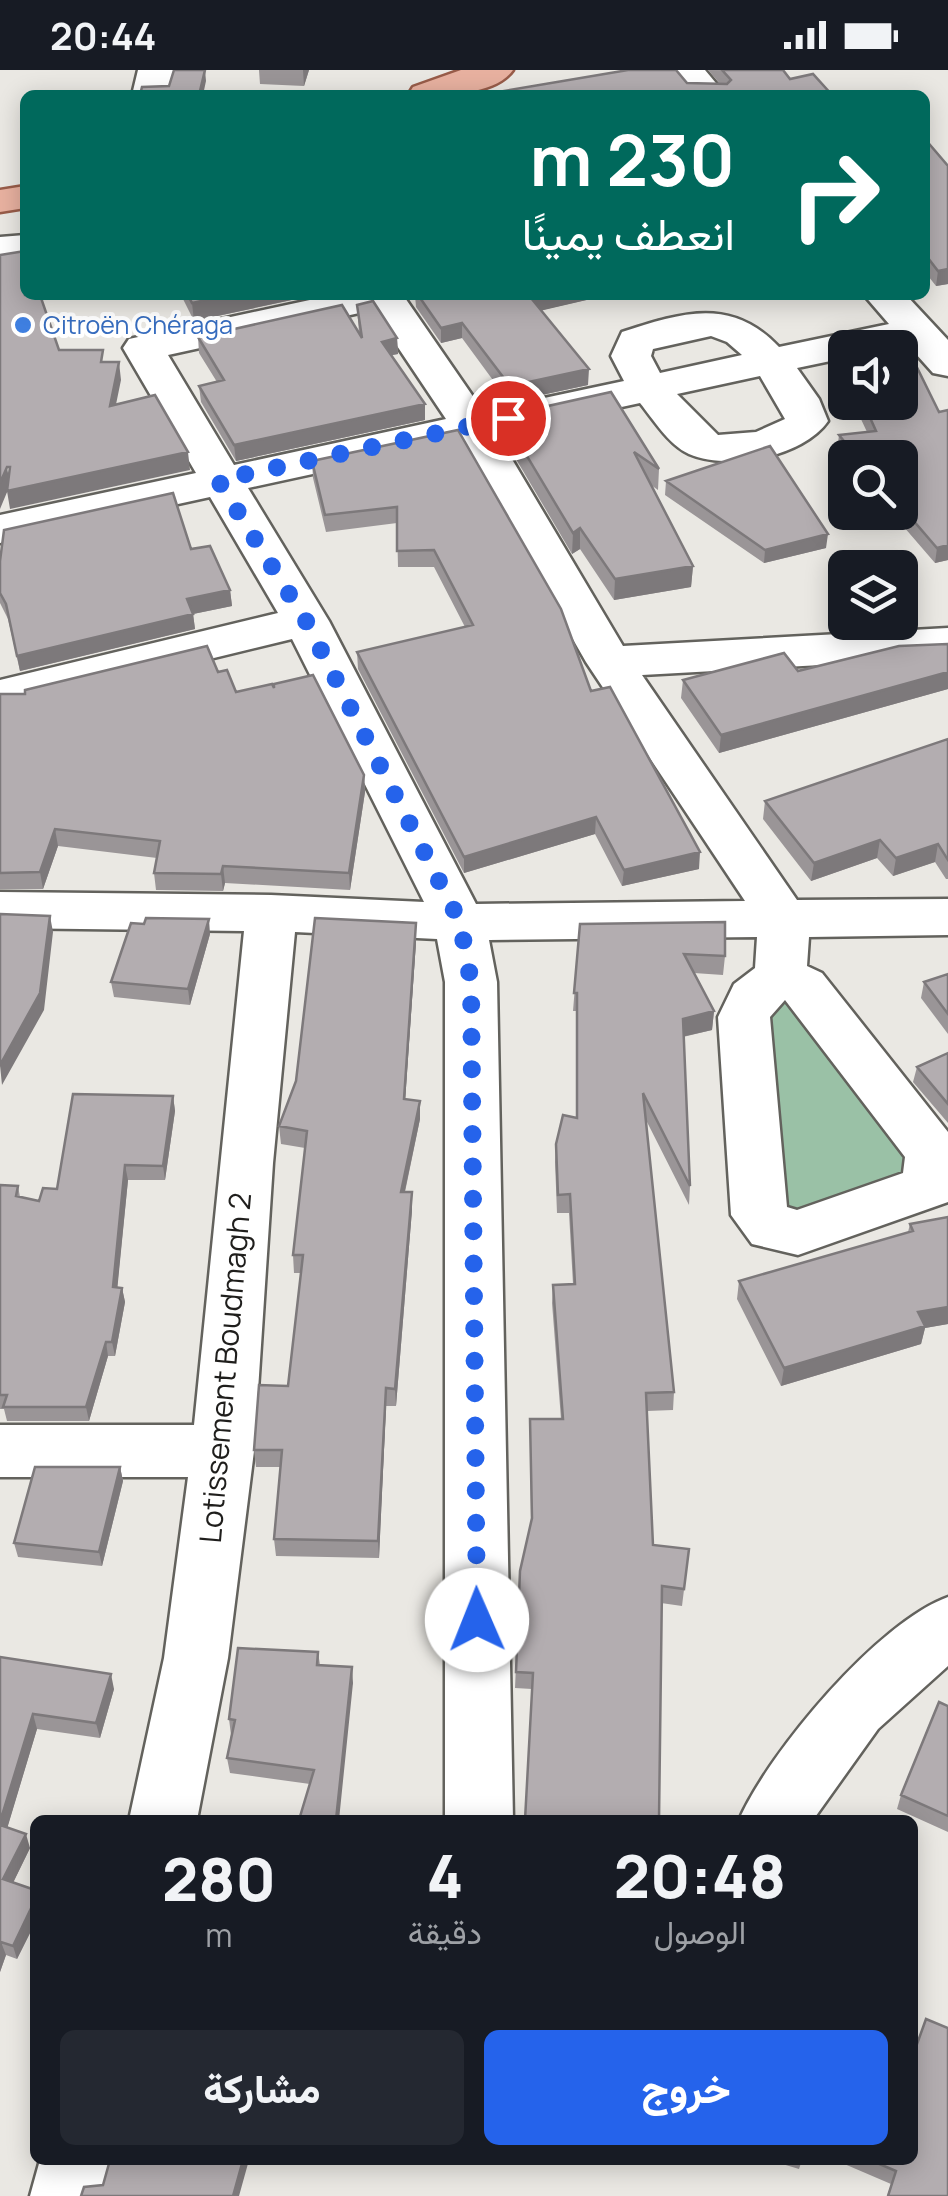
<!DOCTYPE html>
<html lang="ar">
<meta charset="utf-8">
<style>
:root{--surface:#171b24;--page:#242831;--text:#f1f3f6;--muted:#9ea1a6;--accent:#2563eb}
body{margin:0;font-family:Manrope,Vazirmatn,sans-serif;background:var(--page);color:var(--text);direction:rtl;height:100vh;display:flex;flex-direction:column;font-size:38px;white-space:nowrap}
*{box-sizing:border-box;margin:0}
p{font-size:32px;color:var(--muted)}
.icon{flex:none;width:55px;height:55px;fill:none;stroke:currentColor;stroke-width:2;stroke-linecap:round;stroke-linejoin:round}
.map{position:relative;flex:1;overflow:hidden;direction:ltr}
.details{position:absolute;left:30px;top:1745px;width:888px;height:350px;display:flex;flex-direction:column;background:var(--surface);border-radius:15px;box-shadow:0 5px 25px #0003;direction:rtl}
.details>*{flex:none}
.guide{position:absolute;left:20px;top:20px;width:910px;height:210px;border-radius:15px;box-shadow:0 5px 25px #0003;direction:rtl;background:#00695c;color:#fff;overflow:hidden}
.tools{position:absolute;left:828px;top:260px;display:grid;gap:20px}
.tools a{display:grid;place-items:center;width:90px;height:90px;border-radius:15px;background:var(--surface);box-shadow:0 5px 25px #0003;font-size:50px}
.pin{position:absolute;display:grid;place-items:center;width:85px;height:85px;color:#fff;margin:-42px;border:5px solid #fff;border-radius:50%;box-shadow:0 2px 10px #0007}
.me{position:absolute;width:110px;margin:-55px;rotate:359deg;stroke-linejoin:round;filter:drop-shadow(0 0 8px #0008)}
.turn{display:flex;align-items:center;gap:35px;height:210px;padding:0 30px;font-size:45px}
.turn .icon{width:130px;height:130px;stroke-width:2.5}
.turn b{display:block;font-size:70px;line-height:85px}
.eta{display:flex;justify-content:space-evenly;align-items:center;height:170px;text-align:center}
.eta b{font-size:60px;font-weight:800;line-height:70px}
.action{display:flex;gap:20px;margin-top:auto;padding:20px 30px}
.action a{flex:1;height:115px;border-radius:15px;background:var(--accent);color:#fff;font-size:40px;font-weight:800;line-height:115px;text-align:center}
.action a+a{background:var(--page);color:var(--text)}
.status{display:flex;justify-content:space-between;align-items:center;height:70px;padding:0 50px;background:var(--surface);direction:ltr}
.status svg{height:28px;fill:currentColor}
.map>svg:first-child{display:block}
</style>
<div class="status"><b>20:44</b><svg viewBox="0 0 49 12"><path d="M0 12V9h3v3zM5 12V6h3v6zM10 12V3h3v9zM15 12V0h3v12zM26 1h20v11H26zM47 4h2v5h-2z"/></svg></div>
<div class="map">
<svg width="948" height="2126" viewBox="0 0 948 2126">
<rect width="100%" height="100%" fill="#eae8e3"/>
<path fill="#9ac1a6" d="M790 930 910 1087 903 1107 797 1139 781 1137 765 944 771 932Z"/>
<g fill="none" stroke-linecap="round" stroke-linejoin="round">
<defs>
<path id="minor" d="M138 0H174L168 25H132Z
M668 0H705L726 25H689Z
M25 165V187L0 191V167Z
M333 225H403L483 341 624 311 611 286 622 262C681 243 731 226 779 277L889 254 864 225H906L948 270V306L933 303 907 274 845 278V288L797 298 819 329 828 351C803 387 729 401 689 384 669 375 653 349 640 333L497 364 623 576 948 558V588L642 605 797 830 948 829V865L809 867 807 896 822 903 948 1062V1132L798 1185 752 1174 731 1145 718 947 734 914 755 898 757 867 489 870 497 912 513 1750H445V912L437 869 295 862 273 1093 254 1381 228 1588 197 1750H129L164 1588 188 1407H0V1355H194L244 861 0 858V822L271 825 424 832 292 569 0 640V610L278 543 210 427 0 473V445L196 403 123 278 129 269ZM373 240 446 349 234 395 168 285ZM711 266 727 272 742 285 660 303 651 286 653 279ZM760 306 785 349 756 362 718 365 677 324ZM460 372 586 592 745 831 476 834 329 551 248 418ZM785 930 905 1087 903 1103 797 1140 787 1137 770 947Z
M948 1527V1596L878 1659 813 1750H739C769 1682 878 1552 948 1527Z
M40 2090H114L104 2126H30Z"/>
<path id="major" d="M461 0H513C494 27 437 25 408 25L413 17Z
M25 116V138L0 142V120Z"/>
</defs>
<use href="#minor" stroke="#63625d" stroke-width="5"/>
<use href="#major" stroke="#985c49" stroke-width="5"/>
<use href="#minor" fill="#fff" fill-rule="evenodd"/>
<use href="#major" fill="#e8b1a0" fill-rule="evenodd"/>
</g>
<path fill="#9a9597" d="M259 0H309L304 16 260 14Z
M708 0H783L790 9 832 25H486L687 13 720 14Z
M925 69 948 96V214L936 216 925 202Z
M181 225H315L194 251Z
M415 225H608L542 240 588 315 509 332 462 268 441 273 416 237Z
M357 235 397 268 398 284 391 285 425 334V350L236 391 201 332 199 316 217 312 199 283 198 267 359 264Z
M902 267 939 342 948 340V490L935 493 891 442H900V388H845V390L837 381 839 365 867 362 853 332H900V278H845V315L835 294 837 279 851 272Z
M611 322 659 399 658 420 651 415 693 496 691 517 614 530 580 479 572 484 503 367V346Z
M458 360 591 621 699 799 622 816 595 764 464 803 358 599 357 582 465 557 434 497H398L397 453 326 462 313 408 312 391Z
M666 411 826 478 764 493 665 425Z
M191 479 230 520 232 536 193 544 195 559 20 601 8 549 0 533V491Z
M948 574V619L719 683 681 628 683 610 798 601Z
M218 602 236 622 364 705 365 722 350 820 225 813 223 821 156 820 154 803 157 788 58 776 43 819H0V624H25Z
M948 669V809H946L935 792 893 806 877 788 811 811 763 749 765 731Z
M416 853V872L405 1029 420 1049 405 1122 412 1140 396 1336H386L379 1488 276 1486 274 1469 280 1397H256L254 1380 288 1316 301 1203H294L293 1185 305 1078 281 1074 279 1056Z
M580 854 725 886 723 905 694 903 714 941 712 960 683 967 690 1116 689 1135 646 1050 674 1322 673 1340 647 1341 653 1475 689 1479 682 1536 661 1533 532 1619 515 1618 520 1501 531 1452 530 1349H561L552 1233 553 1215 573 1214 569 1143H557L555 1092 556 1074 576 1047V941H573Z
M210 864 190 935 114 927 111 912Z
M948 904V964L921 928 924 912Z
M948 983V1053L913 1012 917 997Z
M173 1026 175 1041 165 1110H128L117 1218H122L125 1232 115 1286H108L89 1351H7L4 1339H0V1115L18 1116 20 1127 39 1131 57 1119Z
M948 1147V1254L925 1258 921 1274 781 1316 737 1229 739 1211 908 1162 910 1154Z
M120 1397 123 1411 102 1496 18 1487 14 1473Z
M318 1582 320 1595 353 1613 310 1714 230 1703 227 1688 231 1665 229 1649Z
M0 1587 114 1619 100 1668 37 1659 7 1758 30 1778 13 1813 35 1820V1853L17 1889 6 1885 0 1902Z
M948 1636V1762L897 1739 901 1725Z
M769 2090H802L799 2099Z
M835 2090H912L948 2126H887L891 2114Z"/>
<path fill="#7d797b" d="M205 0 206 11 203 25H199Z
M303 0H309L304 16Z
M948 199V214L936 216 938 201Z
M229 225H315L194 251 192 233Z
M543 225H608L531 243V228Z
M462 253V268L441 273V258Z
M397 268 398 284 382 287V272Z
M119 292 121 310 112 354 110 336Z
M589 299 588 315 509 332 510 316Z
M425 334V350L236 391 234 375Z
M188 382 190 400 10 439 7 421Z
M7 397 10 415 0 439V413Z
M580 458V479L572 484 573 463Z
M828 464 826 478 764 493 765 480Z
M948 475V490L935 493 937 478Z
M693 496 691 517 614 530 615 509Z
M230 520 232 536 193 544 195 559 20 601 17 586 187 529Z
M948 602V619L719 683 721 665Z
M364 705 365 722 350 820 349 803Z
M596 747 595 764 464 803V787Z
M55 759 58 776 43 819 40 802Z
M880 770 877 788 811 811 814 793Z
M938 774 935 792 893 806 896 788Z
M700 782 699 799 622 816 624 800Z
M223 796 225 813 223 821 221 804Z
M50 846 53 862 44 940 2 1015 0 995Z
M209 849 210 864 190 935 188 919Z
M416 853V872L404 1047V1029Z
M714 941 712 960 681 967 683 949Z
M173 1026 175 1041 165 1110 163 1096Z
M420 1031V1049L401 1139V1122Z
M125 1095 128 1110 116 1232 113 1217Z
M412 1122V1140L396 1336 395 1319Z
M122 1218 125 1232 115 1286 112 1272Z
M948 1237V1254L925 1258 921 1274 781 1316 784 1298 918 1242Z
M106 1272 108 1286 89 1351 86 1337Z
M386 1318V1336L379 1488 378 1471Z
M120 1397 123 1411 102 1496 99 1482Z
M352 1597 353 1613 339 1750H336Z
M111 1604 114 1619 100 1668 96 1653Z
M33 1644 37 1659 4 1769 0 1758V1752Z
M26 1764 30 1778 8 1823 3 1809Z
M35 1830V1853L17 1889 13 1876Z
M1 1872 6 1885 0 1902V1874Z
M243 2090H249L239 2126H233Z"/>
<path fill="#b3adb0" stroke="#7d797b" stroke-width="2.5" d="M174 0H205L199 25H140L142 17 169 16Z
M628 0H676L687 13 727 14 731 10 722 0H783L790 9 813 4 832 25 486 24Z
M925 69 948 96V199L938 201 925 184Z
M25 181V225H40L59 280H103L101 292H119L110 336 155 325 188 382 7 421 10 397H7L0 413V185Z
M188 225H229L192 233Z
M418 225H543L531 228 589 299 510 316 462 253 441 258Z
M373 231 397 268 382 272 425 334 234 375 199 316 224 310 198 267 342 235 362 268 357 235Z
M902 267 939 342 948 340V475L937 478 900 435V388H858L839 365 876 361 863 332H900V278H845V295L837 279 851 272Z
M611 322 659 399 634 382 693 496 615 509 580 458 573 463 503 346Z
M458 360 561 539 591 621 610 617 700 782 624 800 596 747 464 787 357 582 473 555 434 480 397 481V437L325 445 312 391Z
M770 376 828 464 765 480 666 411Z
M173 423 191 479 210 476 230 520 187 529 193 544 17 586 6 534 0 523V491L4 460Z
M948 574V602L721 665 683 610 784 583 798 601 899 576Z
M207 576 218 602 227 600 236 622 272 614 274 618V614L313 605 364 705 349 803 223 796 221 804 154 803 160 771 55 759 40 802 0 803V624H25V620Z
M948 669V790L938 774 896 788 880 770 814 793 765 731Z
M0 844 50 846 40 923 0 995Z
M146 848 209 849 188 919 111 912 131 853 144 854Z
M315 848 416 853 404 1029 420 1031 401 1122H412L395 1319 386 1318 378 1471 274 1469 282 1380H254L259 1315 288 1316 303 1185H293L307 1061 279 1056 296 1011Z
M725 852V886L684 884 714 941 683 949 690 1116 643 1023 674 1322 646 1323 653 1475 689 1479 684 1519 662 1516 659 1750H525L533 1603 516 1602 520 1501 532 1448 530 1349H563L553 1215 575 1214 570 1124 558 1125 556 1074 563 1045 577 1048V923H574L580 854Z
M948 904V944L924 912Z
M948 983V1034L917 997Z
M73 1024 173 1026 163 1096 125 1095 113 1217 122 1218 112 1272H106L86 1337H3L7 1325H0V1115L18 1116 16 1126 39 1131 43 1118 57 1119Z
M948 1147V1237L918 1242 925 1256 784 1298 739 1211 913 1161 910 1154Z
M35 1397H120L99 1482 14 1473Z
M238 1578 318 1582 317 1595 352 1597 336 1750H299L314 1700 227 1688 235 1650 229 1649Z
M0 1587 111 1604 96 1653 33 1644 0 1752Z
M939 1632 948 1636V1746L901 1725Z
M0 1755 26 1764 3 1809 35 1820V1830L13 1876 1 1872 0 1874Z
M926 1949 948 1958V2126H888L896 2101 870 2090H912V1988Z
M110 2090H243L233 2126H81L84 2117 103 2115Z"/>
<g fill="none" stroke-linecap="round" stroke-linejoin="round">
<path stroke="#2563eb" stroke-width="18" stroke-dasharray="0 32.4" d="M477 1550 471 912 460 852 306 551 218 410 508 348"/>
</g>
<circle fill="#3f7fe0" stroke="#fff" stroke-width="4" cx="23" cy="255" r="10"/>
<g text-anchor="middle" stroke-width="8" stroke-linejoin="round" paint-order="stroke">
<g font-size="25" fill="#366cbe" stroke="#fff" text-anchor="start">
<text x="43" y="264">Citroën Chéraga</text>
</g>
<g font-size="30" fill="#1f1e1c" stroke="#fff">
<text transform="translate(226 1298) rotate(-85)" y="10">Lotissement Boudmagh 2</text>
</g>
</g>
</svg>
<div class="tools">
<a><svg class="icon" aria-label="sound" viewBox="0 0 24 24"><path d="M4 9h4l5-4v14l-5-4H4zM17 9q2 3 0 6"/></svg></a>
<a><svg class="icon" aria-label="search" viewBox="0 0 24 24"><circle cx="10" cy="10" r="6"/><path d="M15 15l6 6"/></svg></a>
<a><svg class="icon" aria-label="layers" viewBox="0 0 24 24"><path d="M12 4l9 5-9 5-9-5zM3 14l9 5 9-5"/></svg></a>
</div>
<div class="pin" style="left:508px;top:348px;background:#d93025"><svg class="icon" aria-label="arrive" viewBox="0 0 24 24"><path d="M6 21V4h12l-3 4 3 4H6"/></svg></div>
<svg class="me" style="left:477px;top:1550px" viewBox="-20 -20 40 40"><circle r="19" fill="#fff"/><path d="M0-13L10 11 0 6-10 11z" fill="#2563eb"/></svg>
<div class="guide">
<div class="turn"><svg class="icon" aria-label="right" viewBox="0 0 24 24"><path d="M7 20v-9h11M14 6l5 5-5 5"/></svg><div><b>230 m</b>انعطف يمينًا</div></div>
</div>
<section class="details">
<div class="eta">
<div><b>20:48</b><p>الوصول</p></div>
<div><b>4</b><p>دقيقة</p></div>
<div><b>280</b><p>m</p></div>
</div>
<div class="action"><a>خروج</a><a>مشاركة</a></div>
</section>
</div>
